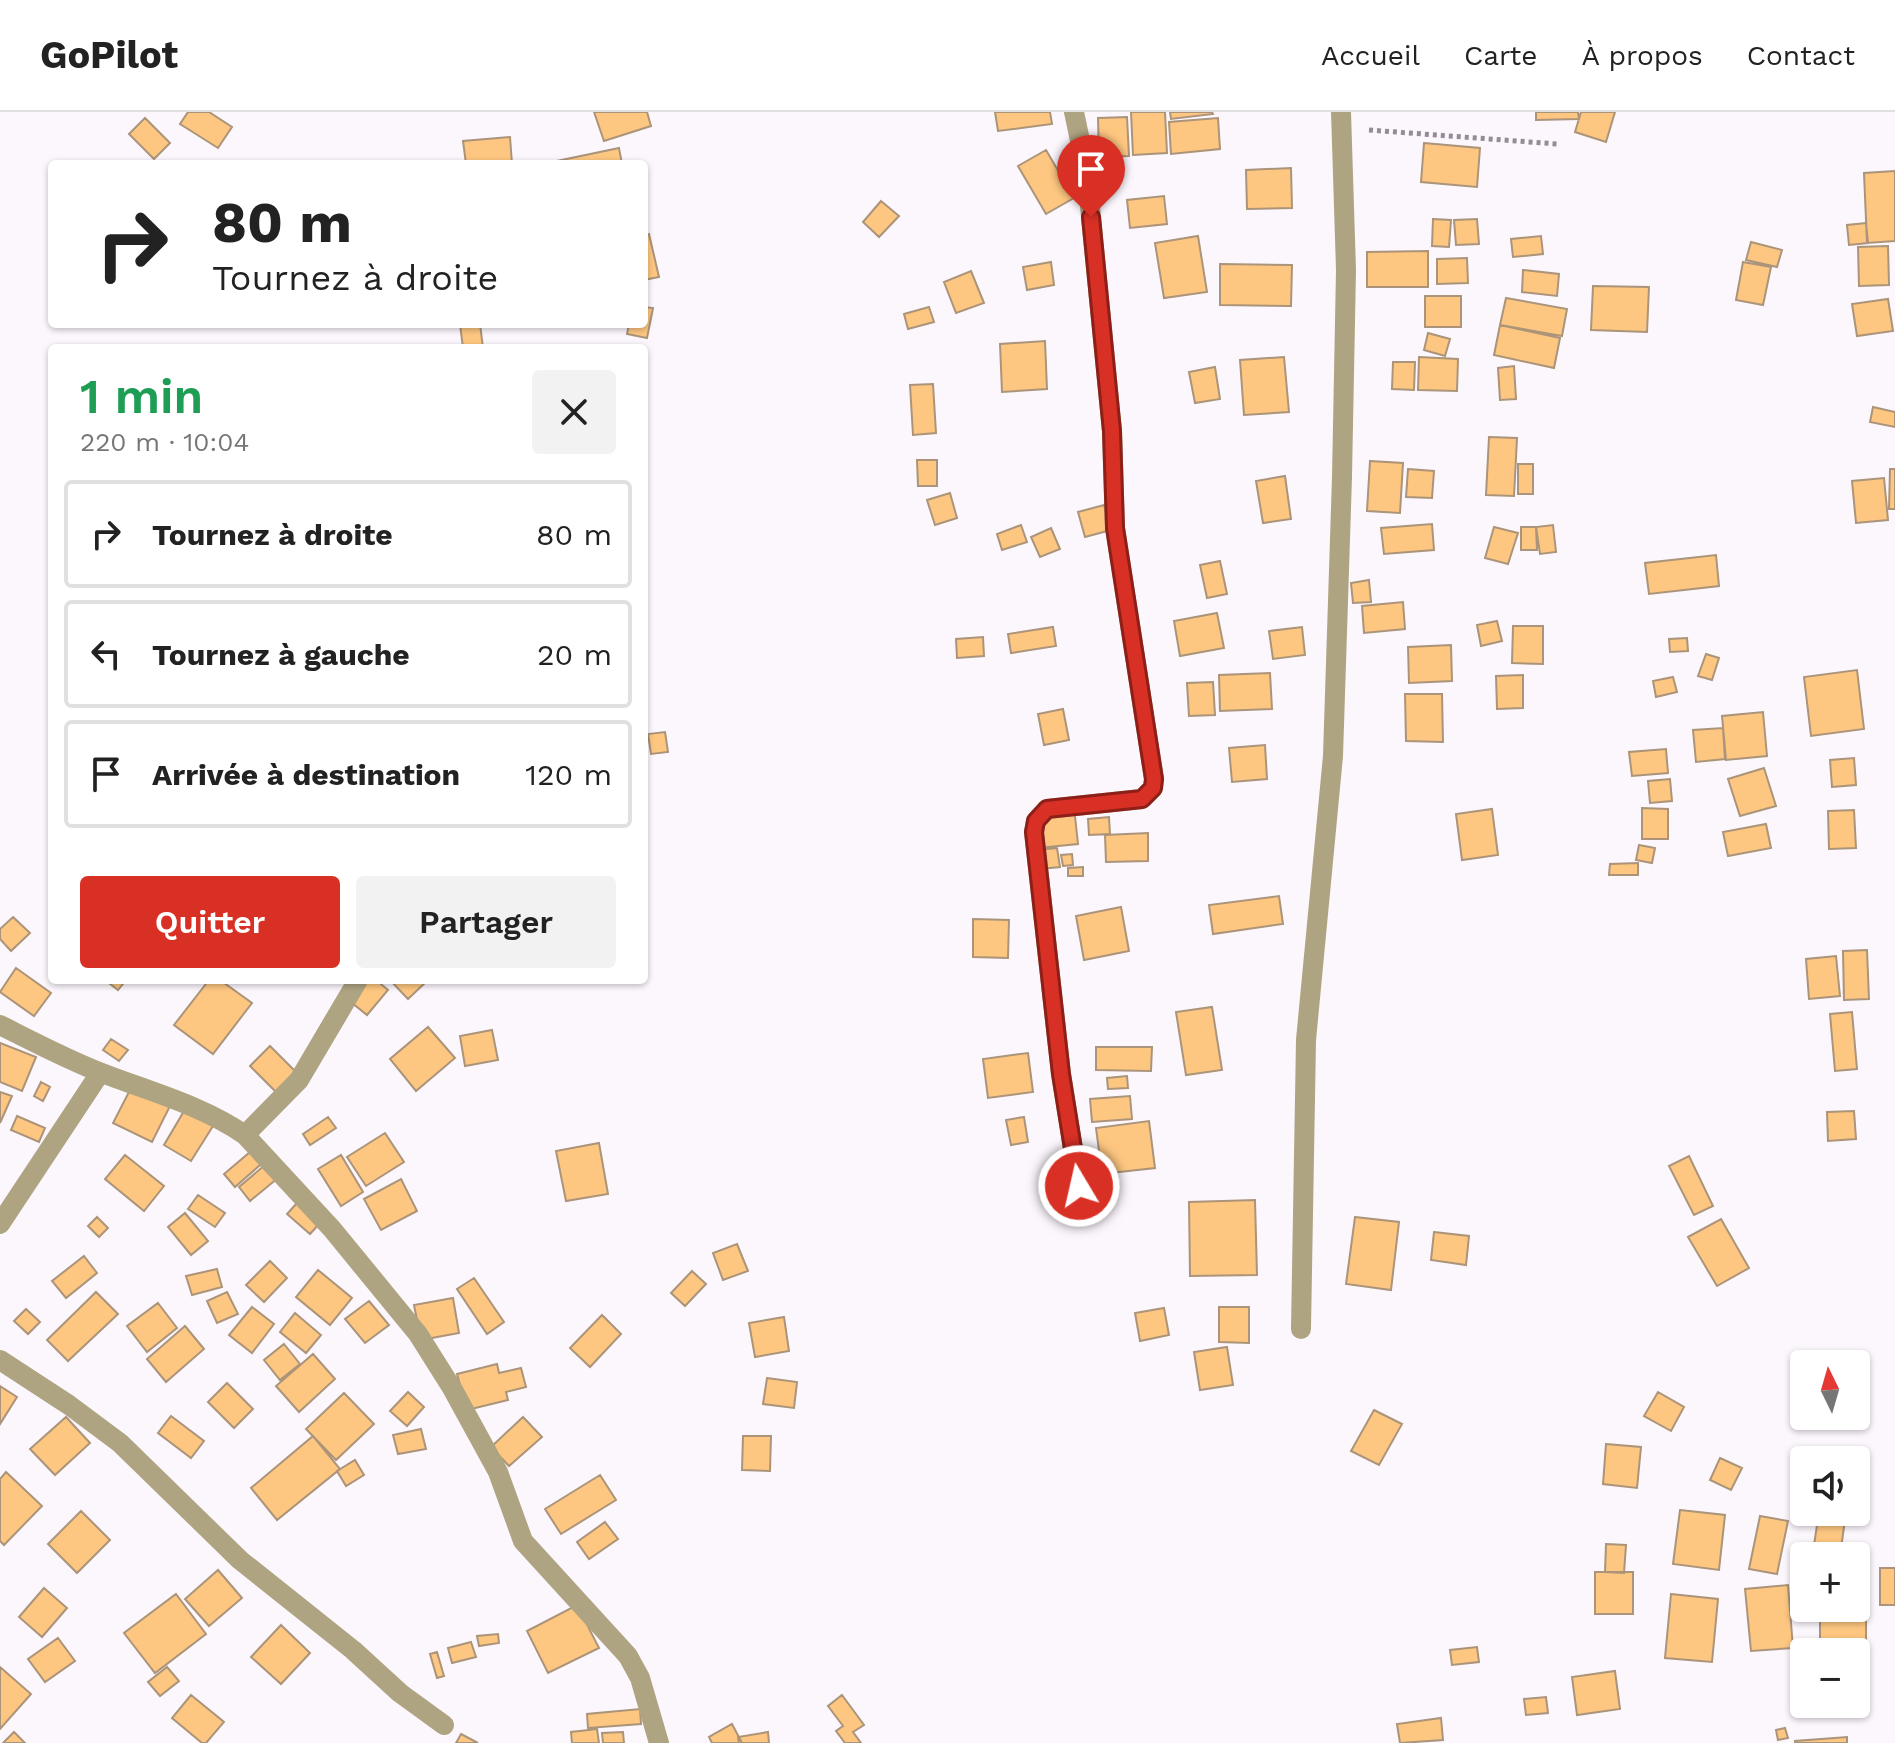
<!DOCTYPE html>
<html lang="fr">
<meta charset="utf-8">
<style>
:root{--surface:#fff;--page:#f2f2f2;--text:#222;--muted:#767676;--line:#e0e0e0;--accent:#d93025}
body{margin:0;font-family:"Work Sans",sans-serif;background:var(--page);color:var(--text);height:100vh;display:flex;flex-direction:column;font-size:30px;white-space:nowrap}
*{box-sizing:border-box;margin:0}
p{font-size:26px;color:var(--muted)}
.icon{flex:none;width:44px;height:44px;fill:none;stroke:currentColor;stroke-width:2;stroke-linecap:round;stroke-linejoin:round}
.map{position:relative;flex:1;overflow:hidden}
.sheet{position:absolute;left:48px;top:232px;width:600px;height:640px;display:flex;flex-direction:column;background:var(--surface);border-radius:8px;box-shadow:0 2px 6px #0004}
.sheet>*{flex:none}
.guide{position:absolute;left:48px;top:48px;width:600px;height:168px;border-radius:8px;box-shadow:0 2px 6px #0004;background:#fff;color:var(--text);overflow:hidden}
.needle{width:52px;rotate:355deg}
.tools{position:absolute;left:1790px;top:1238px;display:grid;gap:16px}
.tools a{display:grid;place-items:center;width:80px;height:80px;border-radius:8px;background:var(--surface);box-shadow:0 2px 6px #0004;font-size:40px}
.pin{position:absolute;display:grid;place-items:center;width:68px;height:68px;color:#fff;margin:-82px -34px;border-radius:50% 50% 50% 0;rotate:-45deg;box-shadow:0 0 8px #0007}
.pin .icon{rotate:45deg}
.me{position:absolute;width:88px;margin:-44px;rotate:351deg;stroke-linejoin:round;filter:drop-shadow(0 0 6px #0008)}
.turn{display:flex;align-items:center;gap:28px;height:168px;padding:0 32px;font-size:36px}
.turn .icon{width:104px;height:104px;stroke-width:2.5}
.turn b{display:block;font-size:56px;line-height:68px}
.round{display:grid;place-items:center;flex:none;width:84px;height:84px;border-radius:8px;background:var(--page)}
.headline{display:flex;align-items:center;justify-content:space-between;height:136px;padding:0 32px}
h1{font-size:48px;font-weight:600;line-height:60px;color:#1e9e55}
.action{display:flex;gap:16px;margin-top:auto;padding:16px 32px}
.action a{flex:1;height:92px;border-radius:8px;background:var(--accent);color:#fff;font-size:32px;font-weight:600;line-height:92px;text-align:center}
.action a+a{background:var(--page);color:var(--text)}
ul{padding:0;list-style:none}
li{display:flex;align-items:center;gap:24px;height:108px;margin:0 16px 12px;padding:0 16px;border:4px solid var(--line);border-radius:8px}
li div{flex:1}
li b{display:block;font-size:30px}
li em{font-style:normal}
header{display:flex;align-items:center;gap:48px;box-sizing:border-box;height:112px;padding:0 40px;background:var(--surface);border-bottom:2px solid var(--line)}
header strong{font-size:38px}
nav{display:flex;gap:44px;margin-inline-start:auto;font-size:28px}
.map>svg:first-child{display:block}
</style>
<header>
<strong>GoPilot</strong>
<nav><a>Accueil</a><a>Carte</a><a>À propos</a><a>Contact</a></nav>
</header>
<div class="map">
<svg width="1895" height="1631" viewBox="0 0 1895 1631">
<rect width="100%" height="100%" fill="#fcf7fd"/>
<path fill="#fec781" stroke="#ab9479" stroke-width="2" d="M188 0H209L232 15 218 36 180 12Z
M594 0H647L651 14 604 29Z
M995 0H1050L1052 12 998 19Z
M1131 0H1165L1167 41 1133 43Z
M1170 0H1212L1213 2 1171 7Z
M1536 0H1578L1579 7 1536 8Z
M1581 0H1615L1606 30 1575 20Z
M1127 5 1129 44 1099 45 1098 6Z
M145 6 170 31 154 47 129 22Z
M1218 6 1220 37 1171 42 1169 10Z
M510 25 512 52H466L463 29Z
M1424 31 1480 36 1477 75 1421 70Z
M619 36 622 52H553L552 50Z
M1046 38 1074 86 1046 102 1018 54Z
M1291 56 1292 96 1247 97 1246 58Z
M1895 59V129L1867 131 1864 61Z
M1164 84 1167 112 1130 116 1127 88Z
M881 89 899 104 879 125 863 110Z
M1433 107 1451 108 1449 135 1432 134Z
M1477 107 1479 132 1456 133 1454 108Z
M1866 111 1868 131 1849 133 1847 113Z
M649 122 659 165 644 168V124Z
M1198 124 1207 180 1164 186 1155 131Z
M1541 124 1543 142 1513 145 1511 127Z
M1751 130 1782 138 1777 155 1746 148Z
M1888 134 1889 173 1859 174 1858 135Z
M1428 139V175H1367V140Z
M1467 146 1468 171 1437 172V147Z
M1051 150 1054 173 1027 178 1023 155Z
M1743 150 1771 155 1763 193 1736 188Z
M1220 152 1292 153 1291 194 1220 193Z
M1523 158 1559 162 1557 184 1522 180Z
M971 159 984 191 956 201 944 170Z
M1593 174 1649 175 1647 220 1591 218Z
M1425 184H1461V215H1425Z
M1506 186 1567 197 1562 224 1500 213Z
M1888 187 1893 219 1857 224 1852 192Z
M644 195 653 196 647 226 627 222 629 212H644Z
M929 195 934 210 908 217 904 202Z
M460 212H480L483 236H463Z
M1500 213 1560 226 1554 256 1494 243Z
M1428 221 1450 227 1445 244 1424 238Z
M1045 229 1047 277 1002 280 1000 232Z
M1284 245 1289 300 1244 303 1240 248Z
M1419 245 1458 247 1457 279 1418 278Z
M1393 250H1415L1414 278 1392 277Z
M1514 254 1516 287 1500 288 1498 256Z
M1215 255 1220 287 1195 291 1189 260Z
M933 272 936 321 913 323 910 273Z
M1873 295 1895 300V315L1870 310Z
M1489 325 1517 326 1514 384 1486 383Z
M917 348H937V374H918Z
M1370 349 1403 351 1400 401 1367 399Z
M1518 352H1533V382H1518Z
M1408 357 1434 359 1432 386 1406 385Z
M1890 357H1895V397H1889Z
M1285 364 1291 407 1263 411 1256 369Z
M1884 366 1888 408 1856 411 1852 369Z
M950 381 957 406 935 413 927 388Z
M1104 393 1111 418 1085 425 1078 400Z
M1432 412 1434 438 1384 442 1381 416Z
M1021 413 1027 430 1002 438 997 422Z
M1553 413 1556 440 1540 442 1536 415Z
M1494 415 1518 421 1508 452 1485 446Z
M1521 415H1536L1537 438H1521Z
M1051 416 1060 437 1040 445 1031 425Z
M1716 443 1719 474 1649 482 1645 451Z
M1220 449 1227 482 1207 486 1200 453Z
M1369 468 1371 490 1353 491 1351 471Z
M1403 490 1405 517 1364 521 1362 494Z
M1217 501 1224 536 1180 544 1174 509Z
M1497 509 1502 529 1481 534 1477 513Z
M1513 514H1543V552L1512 551Z
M1053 515 1056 534 1011 541 1008 522Z
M1302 515 1305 543 1273 547 1269 519Z
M983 525 984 544 957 546 956 527Z
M1687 526 1688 539 1670 540 1669 527Z
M1451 533 1452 569 1409 571 1408 535Z
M1706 542 1719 546 1712 568 1698 564Z
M1857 558 1864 617 1811 624 1804 565Z
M1270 561 1272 597 1220 599 1219 563Z
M1523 563V596L1497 597 1496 564Z
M1673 565 1677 580 1656 585 1653 569Z
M1213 570 1215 603 1189 604 1187 571Z
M1405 582H1442L1443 630 1406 629Z
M1063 597 1069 628 1044 633 1038 602Z
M1763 600 1767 644 1726 648 1722 604Z
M1723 616 1725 647 1696 650 1693 618Z
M665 620 668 640 651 642 648 622Z
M1265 633 1267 667 1232 670 1229 636Z
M1666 637 1668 661 1632 664 1629 640Z
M1854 646 1856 673 1832 675 1830 648Z
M1764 656 1776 694 1740 704 1728 667Z
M1670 667 1672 689 1650 691 1648 669Z
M1074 695 1078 732 1038 736 1034 699Z
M1642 696 1668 697V727H1642Z
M1492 697 1498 743 1462 748 1456 702Z
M1854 698 1856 736 1829 737 1828 699Z
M1109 705 1110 722 1089 723 1088 707Z
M1766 712 1771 736 1728 744 1723 720Z
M1148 721V749L1106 750 1105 723Z
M1639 733 1655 736 1652 751 1636 748Z
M1057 736 1060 755 1040 757 1038 738Z
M1072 742 1073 753 1063 754 1061 743Z
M1638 751V763H1609L1610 752Z
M1083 755V764H1068V756Z
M1279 784 1283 812 1213 822 1209 793Z
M1121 795 1129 839 1084 848 1076 804Z
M13 805 30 821 11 839 0 827V817Z
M973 807 1009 808 1008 846 973 845Z
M1867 838 1869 887 1844 888 1843 839Z
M1836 844 1840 884 1809 887 1806 847Z
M16 856 51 881 34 904 0 880Z
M105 868H126L118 878Z
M209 868H220L252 891 213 942 174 913Z
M361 868H376L388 878 367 903 346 886Z
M390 868H428L408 887Z
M1212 895 1222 958 1186 963 1176 900Z
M1852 900 1857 957 1835 959 1830 902Z
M428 915 455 946 416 979 390 947Z
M492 918 498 948 465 954 460 924Z
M111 927 128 938 119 949 103 938Z
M0 931 36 945 22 979 0 970Z
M270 934 296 960 276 980 250 954Z
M1096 935H1152L1151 959 1096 958Z
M1028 941 1033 980 988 986 983 947Z
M1127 964 1128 976 1108 977 1107 966Z
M41 970 50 975 43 989 34 984Z
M132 974 170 994 152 1030 113 1011Z
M0 980 12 984 0 1011Z
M1130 984 1132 1007 1092 1010 1090 987Z
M190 989 218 1006 191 1049 164 1033Z
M1854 999 1856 1027 1828 1029 1827 1000Z
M17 1004 45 1016 39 1030 11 1018Z
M328 1005 336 1016 310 1033 303 1022Z
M1024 1005 1028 1030 1011 1033 1006 1008Z
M1149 1009 1155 1056 1102 1062 1096 1016Z
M385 1021 404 1050 366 1074 347 1045Z
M599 1031 608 1082 566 1089 556 1039Z
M257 1034 268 1046 235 1075 224 1062Z
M125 1043 164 1074 144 1099 105 1067Z
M341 1043 363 1080 341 1094 318 1057Z
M1689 1044 1713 1094 1694 1103 1669 1054Z
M272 1047 284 1061 250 1089 239 1075Z
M401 1067 417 1099 381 1118 364 1087Z
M198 1083 225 1101 215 1115 188 1097Z
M1255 1088 1257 1163 1190 1164 1189 1090Z
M297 1091 320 1111 310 1122 287 1102Z
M185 1101 208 1129 191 1143 168 1115Z
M97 1105 108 1116 99 1125 88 1114Z
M1355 1105 1399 1110 1391 1178 1346 1172Z
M1721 1107 1749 1156 1717 1174 1688 1125Z
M1434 1120 1469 1124 1466 1153 1431 1148Z
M737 1132 748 1159 723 1168 713 1141Z
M84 1144 97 1161 66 1186 52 1169Z
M270 1149 287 1166 264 1190 246 1173Z
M217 1157 222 1175 192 1183 186 1164Z
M318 1158 352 1186 330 1213 296 1185Z
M692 1159 706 1172 685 1194 671 1181Z
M474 1166 504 1210 487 1222 457 1177Z
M96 1180 118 1202 68 1249 47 1228Z
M227 1180 238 1202 217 1211 207 1189Z
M453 1186 459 1221 421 1228 414 1193Z
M369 1189 389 1213 365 1231 345 1207Z
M158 1191 177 1216 147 1240 127 1214Z
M252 1195 274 1212 252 1241 229 1223Z
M1219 1195H1249V1231L1219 1230Z
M1164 1196 1169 1223 1140 1229 1135 1201Z
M26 1197 40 1210 28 1222 14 1209Z
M295 1201 321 1223 306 1241 280 1220Z
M602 1203 621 1222 590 1255 570 1236Z
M784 1205 789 1239 755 1245 749 1211Z
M185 1214 204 1237 166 1270 147 1247Z
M284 1232 300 1252 280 1268 264 1248Z
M1227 1235 1233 1273 1200 1278 1194 1240Z
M313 1242 335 1267 299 1300 276 1274Z
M497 1252 499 1261 521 1256 526 1275 506 1280 508 1288 467 1298 457 1262Z
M767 1266 797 1270 794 1296 763 1292Z
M227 1271 253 1297 234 1316 208 1290Z
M0 1274 17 1285 0 1312Z
M408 1280 424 1295 407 1314 390 1299Z
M1658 1280 1684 1295 1671 1319 1644 1304Z
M344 1281 374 1312 336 1348 306 1317Z
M1374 1298 1402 1312 1379 1353 1351 1339Z
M171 1304 204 1329 191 1346 158 1321Z
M66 1305 90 1331 55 1363 30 1337Z
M523 1305 542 1325 509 1354 491 1335Z
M421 1317 426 1337 398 1342 393 1323Z
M313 1324 340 1357 277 1408 251 1376Z
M743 1324H771L770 1359 742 1358Z
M1606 1332 1641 1335 1637 1376 1603 1372Z
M1720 1346 1742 1356 1731 1378 1710 1368Z
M355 1348 364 1363 346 1374 337 1359Z
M6 1360 42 1394 4 1433 0 1429V1367Z
M600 1363 616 1388 561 1422 545 1397Z
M1680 1398 1725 1403 1719 1458 1673 1452Z
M81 1399 110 1428 77 1461 48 1432Z
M1819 1400H1846L1841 1437 1814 1433Z
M1760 1404 1788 1409 1777 1462 1749 1457Z
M605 1410 618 1427 589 1447 577 1430Z
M1606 1432 1626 1433 1624 1461 1605 1460Z
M1880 1456H1895V1493H1880Z
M218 1458 242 1486 209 1514 185 1487Z
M1595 1460H1633V1502H1595Z
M1856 1471H1866V1528H1820V1496H1856Z
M1788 1473 1793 1536 1751 1539 1745 1477Z
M44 1476 67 1496 42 1525 19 1505Z
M176 1482 206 1522 155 1561 124 1521Z
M1671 1482 1718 1487 1712 1550 1665 1546Z
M577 1493 599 1536 548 1561 527 1519Z
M281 1513 310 1541 281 1572 251 1545Z
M498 1522 499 1531 479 1534 477 1524Z
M58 1526 75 1549 45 1570 28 1547Z
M471 1530 476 1545 452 1551 448 1536Z
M1477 1535 1479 1550 1452 1553 1450 1538Z
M437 1540 444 1564 437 1566 430 1542Z
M0 1555 31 1582 0 1617Z
M167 1555 179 1569 160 1584 148 1570Z
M1615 1559 1620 1597 1577 1603 1572 1565Z
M191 1583 224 1610 206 1631H202L172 1606Z
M842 1583 864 1613 853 1620 861 1631H845L836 1619 843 1614 828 1594Z
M1546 1585 1548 1601 1526 1603 1524 1587Z
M640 1597 641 1612 588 1616 587 1602Z
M1441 1606 1443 1628 1400 1631 1397 1612Z
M732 1612 742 1631H712L709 1625Z
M1785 1616 1788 1626 1778 1628 1776 1618Z
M597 1617 599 1631H572L571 1620Z
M14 1620 25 1631H3Z
M623 1620 624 1631H603L602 1621Z
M768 1620 769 1631H739L738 1625Z
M461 1622 478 1631H456Z
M1847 1625V1631H1795V1629Z"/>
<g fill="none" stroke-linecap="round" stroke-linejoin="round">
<path stroke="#948c95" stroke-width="5" stroke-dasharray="4 4" stroke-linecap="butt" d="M1369 18 1557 32"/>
<path stroke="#afa482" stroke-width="20" d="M1074 0 1087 62 1093 126 1112 319 1115 416 1154 667 1153 676 1142 687 1047 697 1036 709 1034 720 1061 962 1079 1074
M0 913C32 929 68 948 102 961 151 980 201 993 245 1023L332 1117 418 1222 452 1276 498 1360 523 1429 628 1544 640 1566 659 1631
M245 1023 299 968 358 868
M0 1112 100 961
M1301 1217 1306 928 1333 644 1342 365 1346 158 1341 0
M0 1248 69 1293 120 1331 240 1448 353 1538 400 1581 444 1613"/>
</g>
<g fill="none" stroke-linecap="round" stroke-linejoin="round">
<defs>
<path id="route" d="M1079 1074 1061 962 1034 720 1036 709 1047 697 1142 687 1153 676 1154 667 1115 416 1112 319 1091 105"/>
</defs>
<use href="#route" stroke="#8d1f18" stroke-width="20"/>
<use href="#route" stroke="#d93025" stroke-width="14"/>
</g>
</svg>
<div class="tools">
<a><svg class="needle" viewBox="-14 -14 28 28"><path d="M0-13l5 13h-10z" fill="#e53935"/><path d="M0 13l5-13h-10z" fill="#767676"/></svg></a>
<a><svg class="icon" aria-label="sound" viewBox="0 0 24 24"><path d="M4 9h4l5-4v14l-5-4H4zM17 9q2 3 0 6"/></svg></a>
<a>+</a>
<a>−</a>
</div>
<div class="pin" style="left:1091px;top:105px;background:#d93025"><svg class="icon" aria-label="arrive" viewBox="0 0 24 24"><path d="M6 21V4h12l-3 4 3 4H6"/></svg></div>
<svg class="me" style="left:1079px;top:1074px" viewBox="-20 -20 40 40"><circle r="17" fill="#d93025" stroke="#fff" stroke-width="3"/><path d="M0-11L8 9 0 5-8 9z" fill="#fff"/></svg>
<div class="guide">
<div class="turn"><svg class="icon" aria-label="right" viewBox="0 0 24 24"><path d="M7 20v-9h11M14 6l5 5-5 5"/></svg><div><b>80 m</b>Tournez à droite</div></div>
</div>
<section class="sheet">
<div class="headline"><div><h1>1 min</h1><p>220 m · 10:04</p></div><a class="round"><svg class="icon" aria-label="close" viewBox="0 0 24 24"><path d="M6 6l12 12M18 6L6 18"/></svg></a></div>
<ul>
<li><svg class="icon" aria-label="right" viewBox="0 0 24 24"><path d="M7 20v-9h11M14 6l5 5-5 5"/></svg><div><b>Tournez à droite</b></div><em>80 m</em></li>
<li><svg class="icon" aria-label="left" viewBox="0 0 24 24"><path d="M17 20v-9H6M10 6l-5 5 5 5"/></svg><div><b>Tournez à gauche</b></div><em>20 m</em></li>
<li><svg class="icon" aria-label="arrive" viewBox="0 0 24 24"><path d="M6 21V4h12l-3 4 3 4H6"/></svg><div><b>Arrivée à destination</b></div><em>120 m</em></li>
</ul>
<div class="action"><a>Quitter</a><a>Partager</a></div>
</section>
</div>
